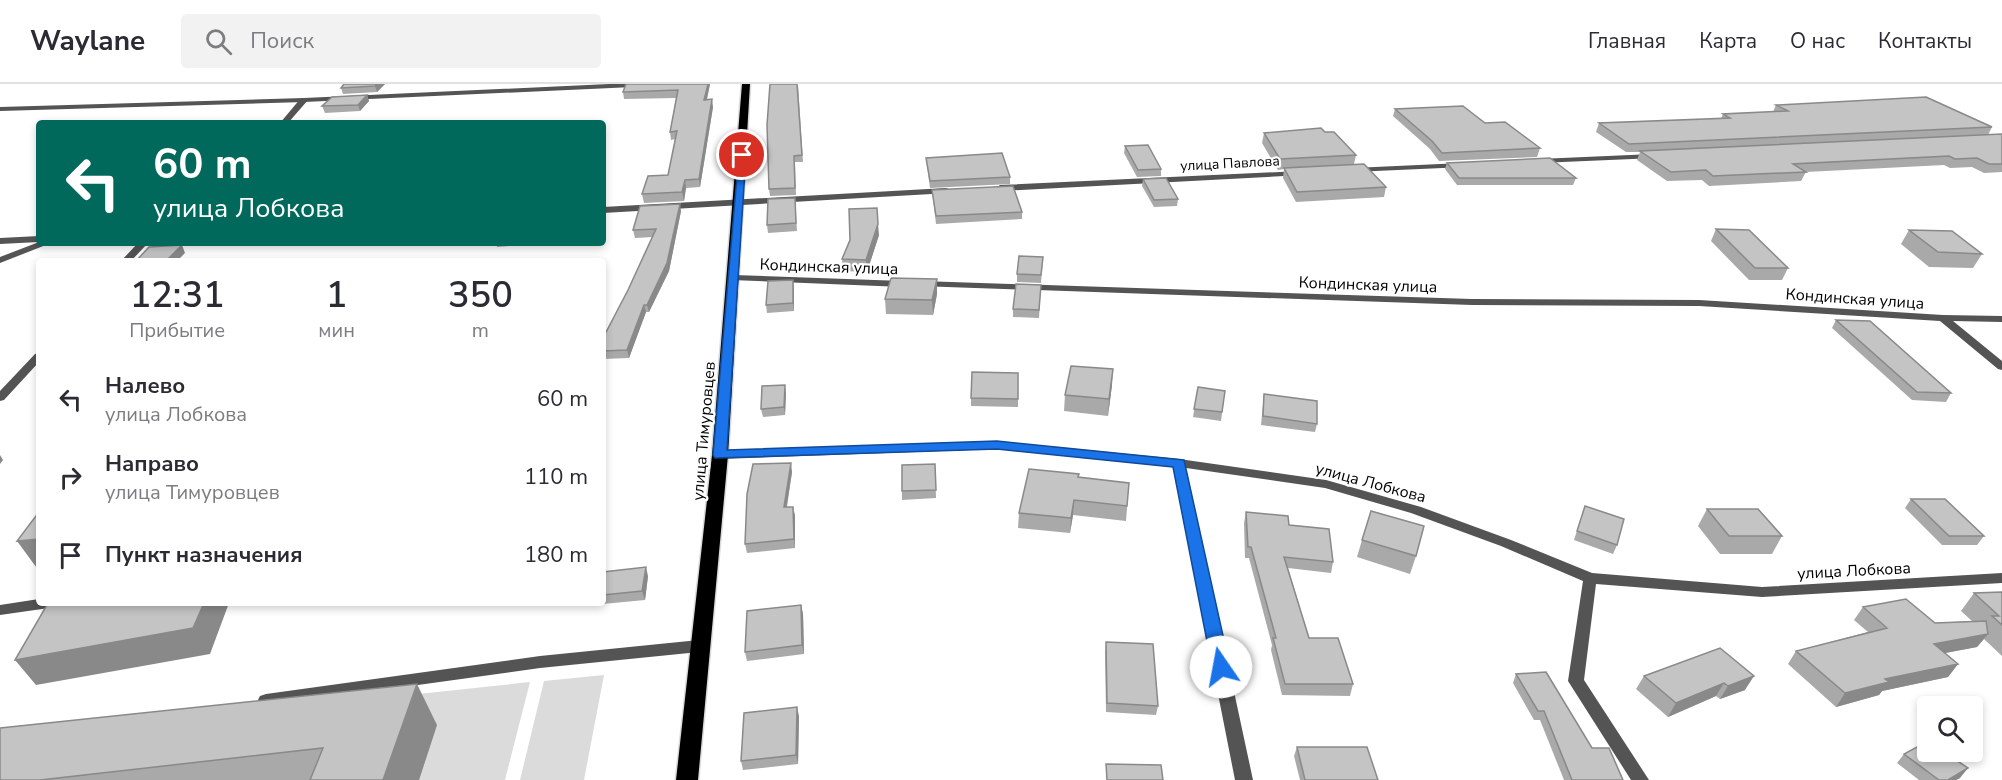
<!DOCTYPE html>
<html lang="ru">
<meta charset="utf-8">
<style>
:root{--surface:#fff;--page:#f2f2f3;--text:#2b2b33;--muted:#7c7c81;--line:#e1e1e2}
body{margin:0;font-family:"Nunito Sans",sans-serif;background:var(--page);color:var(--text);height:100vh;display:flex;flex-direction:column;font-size:22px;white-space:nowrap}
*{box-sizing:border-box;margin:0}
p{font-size:20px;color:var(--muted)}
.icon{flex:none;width:33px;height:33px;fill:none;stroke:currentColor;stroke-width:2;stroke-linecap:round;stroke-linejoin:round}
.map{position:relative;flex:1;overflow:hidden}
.details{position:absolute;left:36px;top:174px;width:570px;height:348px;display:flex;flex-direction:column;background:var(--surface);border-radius:6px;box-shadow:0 3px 9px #0003}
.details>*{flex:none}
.top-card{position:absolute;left:36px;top:36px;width:570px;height:126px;border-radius:6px;box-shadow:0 3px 9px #0003;background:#00695c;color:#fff;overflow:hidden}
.controls{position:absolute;left:1917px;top:612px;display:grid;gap:12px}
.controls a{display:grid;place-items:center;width:66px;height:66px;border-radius:6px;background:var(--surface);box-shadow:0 3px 9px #0003;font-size:30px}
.pin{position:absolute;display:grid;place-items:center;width:51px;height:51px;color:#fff;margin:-26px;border:3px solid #fff;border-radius:50%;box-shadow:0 2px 6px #0007}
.me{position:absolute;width:66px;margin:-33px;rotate:348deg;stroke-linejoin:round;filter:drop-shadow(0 0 4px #0008)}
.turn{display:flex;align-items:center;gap:21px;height:126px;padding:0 18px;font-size:27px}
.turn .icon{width:78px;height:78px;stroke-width:2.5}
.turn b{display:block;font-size:42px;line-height:51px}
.eta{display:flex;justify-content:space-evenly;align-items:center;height:102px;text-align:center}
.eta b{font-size:36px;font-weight:600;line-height:42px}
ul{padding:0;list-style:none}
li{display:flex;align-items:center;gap:18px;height:78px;padding:0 18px}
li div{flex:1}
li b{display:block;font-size:22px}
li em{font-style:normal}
header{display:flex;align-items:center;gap:36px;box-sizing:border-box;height:84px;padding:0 30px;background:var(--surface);border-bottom:2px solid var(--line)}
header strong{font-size:28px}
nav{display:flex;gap:33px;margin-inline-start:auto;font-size:21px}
.search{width:420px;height:54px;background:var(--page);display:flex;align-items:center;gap:15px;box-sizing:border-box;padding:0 21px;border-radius:6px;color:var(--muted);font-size:22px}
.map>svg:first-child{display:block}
</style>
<header>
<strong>Waylane</strong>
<div class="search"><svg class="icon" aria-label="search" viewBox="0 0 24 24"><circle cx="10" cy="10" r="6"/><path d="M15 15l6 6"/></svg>Поиск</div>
<nav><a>Главная</a><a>Карта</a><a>О нас</a><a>Контакты</a></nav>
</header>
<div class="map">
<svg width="2002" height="696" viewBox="0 0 2002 696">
<rect width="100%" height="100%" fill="#fff"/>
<path fill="#dbdbdb" d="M604 591 584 696H520L544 597Z
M530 598 505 696H419L437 641H127Z"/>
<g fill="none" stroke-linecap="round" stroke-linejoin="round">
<defs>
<path id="primary" d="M742 0H750L728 371 698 696H676L712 371Z"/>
</defs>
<use href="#primary" stroke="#dbdbdb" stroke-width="3"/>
<path fill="#545454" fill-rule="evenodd" d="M301 14 308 16 288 39H280Z
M39 158 51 159 0 179V173Z
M39 515V519H56L54 523 49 524 0 531V521Z
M699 556 704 558 707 562 704 566 699 568 540 584 266 622 260 620 258 616 260 612 266 610 540 572Z"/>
<path fill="#545454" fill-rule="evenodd" d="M609 0H658L655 2 304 18 0 27V23L304 14Z
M1653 70 1657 72 1656 74 1539 79 1535 77 1539 75Z
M1462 79 1466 81 1465 83 1353 88 1349 86 1353 84Z
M1300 87H1303V91L1000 107 996 104 1000 101Z
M946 104 949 105V109L603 129V123Z
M39 152V158L0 160V154Z
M138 159H148L131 177H121Z
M734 191 903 197 908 200 903 203 731 196V192Z
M921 197 1472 215 1699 216 1943 231 2002 232V238L1953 237 2002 277V286L1998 285 1940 237 1699 222 1472 221 918 202 916 200Z
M39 269V278L4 316 0 317V307L35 270Z
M997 357 1179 375 1326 396 1421 423 1511 456 1592 489 1762 503 2002 489V499L1762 513 1596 500 1584 596 1649 696H1631L1568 597 1583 497 1501 462 1411 429 1325 404 1186 384 1253 696H1235L1173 382 997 365 720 375 714 371 720 367Z"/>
<use href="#primary" fill="#000" fill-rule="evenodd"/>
</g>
<path fill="#a9a9a9" d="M385 0 377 8 343 10 341 4Z
M710 0 707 16 713 23 700 103 686 104 684 117 644 119 642 110 668 91 675 55 671 56 670 48 676 14 624 15 623 8Z
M798 0 803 78H795L796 111 770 112 769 105Z
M367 11 369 17 360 27 325 29 322 22Z
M1776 21 1992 43 1988 51 2002 50V88L1984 89 1972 83 1950 84 1944 81 1806 88 1801 97 1709 102 1702 96 1667 97 1637 76 1640 68H1626L1596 48 1599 39 1721 35 1723 30 1773 28Z
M1395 25 1485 39 1540 64 1537 73 1439 77 1430 65 1393 32Z
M1325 48 1356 71 1354 80 1386 103 1384 113 1296 118 1283 94 1284 85 1278 86 1262 59 1264 49Z
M1125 62 1161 85V92L1137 93 1124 69Z
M926 74 1010 93V100L930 104Z
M1447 79 1576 94 1573 101H1457L1445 85Z
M1143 95 1178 115 1177 122 1154 123 1142 102Z
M932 106 1022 128V135L936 140Z
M795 114 797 147 768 149 767 141Z
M681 127 669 187 649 228H646L629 274 603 275V254L628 206 653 153 635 154 633 146Z
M1716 145 1788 184 1782 196H1749L1711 157Z
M1909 146 1982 170 1973 184 1929 183 1901 160Z
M879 151 867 188 843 187 842 175 850 156Z
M496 159H523L522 161 497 163Z
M1043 173 1041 199 1017 198V190Z
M937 195V210L933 231 886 230 885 215Z
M1041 201 1039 234 1013 233V225Z
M794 204V227L767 229 766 221Z
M1836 236 1951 309 1946 318 1912 316 1832 244Z
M1018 289V323L971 322V314Z
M1112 301 1108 332 1064 327 1065 311Z
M1198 303 1225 307 1221 337 1193 333Z
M786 309 785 331 763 333 761 325Z
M1264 310 1317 340 1315 348 1261 341Z
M935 380 936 414 902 416V407Z
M792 388 787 423 795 431V464L747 469 745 460Z
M1078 393 1129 399 1126 437 1073 431 1070 449 1018 444 1019 429Z
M1911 415 1984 452 1977 461H1942L1905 424Z
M1585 422 1617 461 1613 470 1574 456Z
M1707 425 1782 452 1772 470H1720L1698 442Z
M1246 428 1289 441 1333 478 1331 489 1288 484 1309 554 1353 600 1350 612 1282 611 1271 566 1272 561 1249 474H1245L1244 439Z
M1362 456 1416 472 1410 490 1357 473Z
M603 488 648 492 645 516 592 521 591 519H603Z
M2002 508V572L1984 555 1977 563 1945 569 1958 580 1948 593 1882 607 1879 611 1836 623 1788 580 1796 567 1868 548 1854 536 1863 523 1935 539 1972 537 1961 527 1974 509Z
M801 521 803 530 804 570 747 577 745 568Z
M1106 558 1158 622 1156 631 1106 628 1105 567Z
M1720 564 1745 606 1720 615 1716 612 1668 633 1636 605 1644 592Z
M1516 590 1592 664 1623 696H1564L1540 636H1534L1513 599Z
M799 632 798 680 743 686 741 677Z
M437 641 419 696H0Z
M1297 663 1378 696H1300L1294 672Z
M1904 670 1960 694 1956 696H1919L1897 679Z"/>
<path fill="#898989" d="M377 0H385L377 8 375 2Z
M708 0H710L705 23 704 16Z
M367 11 369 17 360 27 358 21Z
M712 15 713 23 700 103 699 95Z
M685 96 686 104 684 117 682 108Z
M680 120 681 127 669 187 649 228 647 221Z
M878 140 879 151 867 188 866 176Z
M182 161 185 169 177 177H166Z
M937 195V210L933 231 932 216Z
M793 196 794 204V227L793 219Z
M644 221 646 228 629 274 627 266Z
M1113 285 1112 301 1108 332 1109 315Z
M785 301 786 309 785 331 784 323Z
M0 371 3 376 0 380Z
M791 379 792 388 785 432 784 423Z
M1074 416 1073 431 1070 449 1071 434Z
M793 423 795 431V464L794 455Z
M39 455V487L17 457Z
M646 483 648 492 645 516 642 507Z
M204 519H229L210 570 36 601 15 576Z
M307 519H325L308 521Z
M801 521 803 530 804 570 802 561Z
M1988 550 1977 563 1924 573 1934 560Z
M1958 580 1948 593 1882 607 1879 611 1836 623 1845 609 1885 595Z
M1754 592 1745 606 1720 615 1728 602Z
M1724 599 1716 612 1668 633 1676 619Z
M417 600 437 641 419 696H383Z
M797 623 799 632 798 680 796 671Z
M1968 684 1960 694 1956 696H1948Z"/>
<path fill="#c4c4c4" stroke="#898989" stroke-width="1.5" d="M344 0H377L375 2 341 4Z
M626 0H708L704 16 712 15 699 95 685 96 682 108 642 110 648 92 668 91 677 47 670 48 678 6 623 8Z
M770 0H797L802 71 794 72 795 104 769 105 767 41Z
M367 11 358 21 322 22 332 13Z
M1926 13 1992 43 1629 60 1599 39 1730 34 1723 30 1788 27 1776 21Z
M1463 22 1485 39 1505 38 1540 64 1442 69 1432 57 1395 25Z
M1321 44 1325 48H1334L1356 71 1280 75 1264 49Z
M2002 50V80H1989L1977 74 1955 75 1949 72 1793 80 1806 88 1713 92 1706 86 1671 88 1640 67Z
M1148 61 1161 85 1138 86 1125 62Z
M1002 69 1010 93 930 97 926 74Z
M1550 74 1576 94H1459L1447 79Z
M1364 80 1386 103 1297 108 1284 84Z
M1166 94 1178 115 1154 116 1143 95Z
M1013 102 1022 128 936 132 932 106Z
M795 114 796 139 767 141 768 115Z
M680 120 667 179 647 221H644L627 266 603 267V254L628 206 656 145 633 146 640 122Z
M877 124 878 140 866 176 842 175 850 156 849 125Z
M1716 145 1749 146 1788 184H1755Z
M1909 146 1952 147 1982 170 1938 168Z
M182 161 166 177H136L149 163Z
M1019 172 1043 173 1041 191 1017 190Z
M891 194 937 195 932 216 885 215Z
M793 196V219L766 221 768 197Z
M1016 200 1041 201 1039 226 1013 225Z
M1836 236 1870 237 1951 309 1917 308Z
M1071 282 1113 285 1109 315 1065 311Z
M972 288 1018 289V315L971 314Z
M785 301 784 323 761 325 762 302Z
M1198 303 1225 307 1222 328 1194 325Z
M1264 310 1317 317V340L1263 332Z
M791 379 784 423H793L794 455 745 460 747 410 753 380Z
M935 380 936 406 902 407V381Z
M1029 385 1079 390 1078 393 1129 399 1127 422 1074 416 1071 434 1019 429Z
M1911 415H1945L1984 452H1949Z
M1585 422 1624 435 1617 461 1577 447Z
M1707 425H1758L1782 452H1729Z
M1371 427 1424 442 1416 472 1362 456Z
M39 428V455L17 457Z
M1246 428 1288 432 1289 441 1329 445 1333 478 1284 473 1309 554H1338L1353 600H1285L1273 554H1276L1251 463H1248Z
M646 483 642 507 603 511V488Z
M2002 508V541L1992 532H1999L1974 509Z
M1906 515 1935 539 1986 537 1988 550 1934 560 1958 580 1885 595 1889 598 1845 609 1796 567 1887 544 1863 523Z
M48 519H204L193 544 15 576Z
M801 521 802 561 745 568 747 527Z
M1106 558 1153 560 1158 622 1107 619Z
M1720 564 1754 592 1728 602 1724 599 1676 619 1644 592Z
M1546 588 1592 664H1609L1623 696H1572L1544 627H1538L1516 590Z
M417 600 383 696H310L323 664 40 696H0V644Z
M797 623 796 671 741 677 744 629Z
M1928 657V668H1944L1968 684 1948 696H1939L1904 670Z
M1297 663H1367L1378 696H1305Z
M1106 680 1161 681 1163 696H1107Z"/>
<path fill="#1a73e8" stroke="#114b97" stroke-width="1.5" d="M739 69 746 71 727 366 997 357 1184 376 1230 583 1227 588 1221 590 1215 588 1212 583 1173 383 997 365 715 374 713 371Z"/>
<g text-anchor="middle" stroke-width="4.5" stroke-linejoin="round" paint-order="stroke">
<g font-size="14" fill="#000" stroke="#fff">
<text transform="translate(1230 79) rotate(-3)" y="5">улица Павлова</text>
</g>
<g font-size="16" fill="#000" stroke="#fff">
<text transform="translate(829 182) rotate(2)" y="6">Кондинская улица</text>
<text transform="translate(1368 200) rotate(2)" y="6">Кондинская улица</text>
<text transform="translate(1855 214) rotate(4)" y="6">Кондинская улица</text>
<text transform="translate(703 347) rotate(-85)" y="6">улица Тимуровцев</text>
<text transform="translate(1371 398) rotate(15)" y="6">улица Лобкова</text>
<text transform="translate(1854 486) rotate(-3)" y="6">улица Лобкова</text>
</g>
</g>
</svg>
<div class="controls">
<a><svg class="icon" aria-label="search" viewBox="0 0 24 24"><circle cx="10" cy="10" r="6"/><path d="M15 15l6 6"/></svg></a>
</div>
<div class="pin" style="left:742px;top:71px;background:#d93025"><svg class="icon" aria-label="arrive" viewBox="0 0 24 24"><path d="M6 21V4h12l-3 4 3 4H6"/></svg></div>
<svg class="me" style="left:1221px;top:583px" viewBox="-20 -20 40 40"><circle r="19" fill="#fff"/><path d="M0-13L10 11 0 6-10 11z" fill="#1a73e8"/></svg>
<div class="top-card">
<div class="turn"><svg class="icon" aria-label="left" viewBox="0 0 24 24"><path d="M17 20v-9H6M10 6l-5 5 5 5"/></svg><div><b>60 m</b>улица Лобкова</div></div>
</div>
<section class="details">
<div class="eta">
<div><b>12:31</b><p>Прибытие</p></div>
<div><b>1</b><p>мин</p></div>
<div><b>350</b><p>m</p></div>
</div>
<ul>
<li><svg class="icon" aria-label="left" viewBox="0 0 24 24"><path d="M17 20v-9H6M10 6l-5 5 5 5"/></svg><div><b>Налево</b><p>улица Лобкова</p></div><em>60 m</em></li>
<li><svg class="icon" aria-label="right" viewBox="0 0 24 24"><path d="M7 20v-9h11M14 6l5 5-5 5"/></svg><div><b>Направо</b><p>улица Тимуровцев</p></div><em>110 m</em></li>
<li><svg class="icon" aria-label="arrive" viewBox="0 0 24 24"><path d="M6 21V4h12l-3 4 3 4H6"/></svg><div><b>Пункт назначения</b></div><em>180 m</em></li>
</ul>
</section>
</div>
